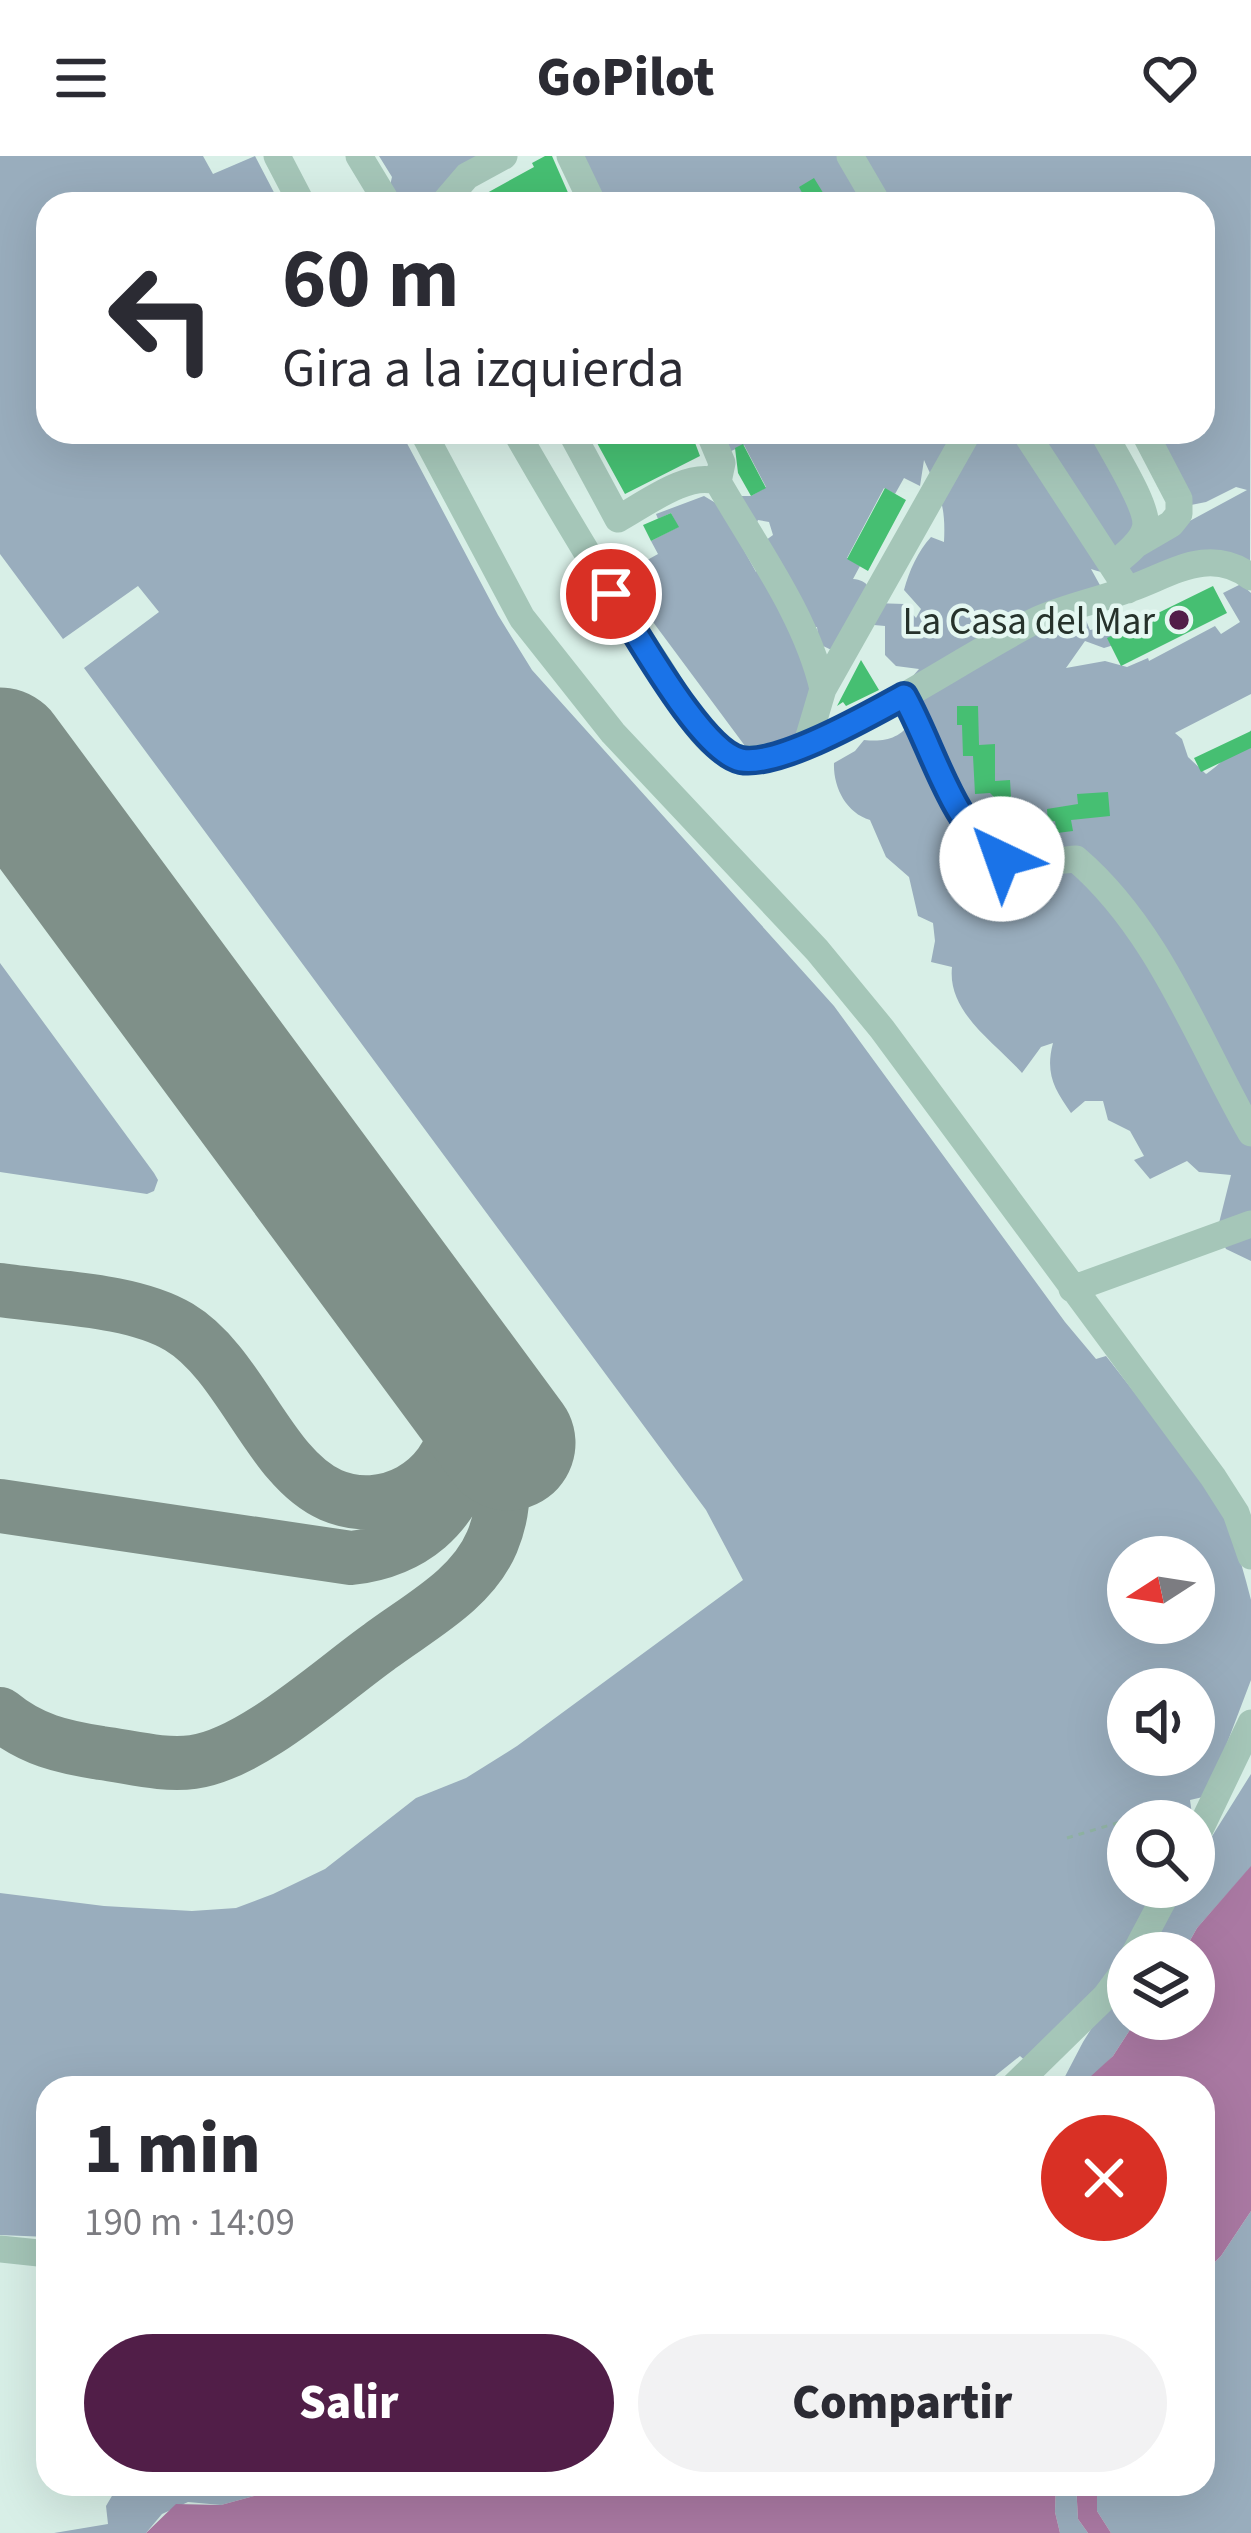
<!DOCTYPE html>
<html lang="es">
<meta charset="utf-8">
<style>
:root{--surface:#fff;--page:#f2f2f3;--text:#2b2b33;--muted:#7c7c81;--accent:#511e48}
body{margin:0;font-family:"Source Sans 3",sans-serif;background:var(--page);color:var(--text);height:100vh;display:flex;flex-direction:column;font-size:45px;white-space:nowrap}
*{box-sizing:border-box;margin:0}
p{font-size:39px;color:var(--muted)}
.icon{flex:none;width:66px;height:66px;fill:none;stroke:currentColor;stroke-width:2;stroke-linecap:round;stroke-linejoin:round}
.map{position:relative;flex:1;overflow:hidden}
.sheet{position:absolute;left:36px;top:1920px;width:1179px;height:420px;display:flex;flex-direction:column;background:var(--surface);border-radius:36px;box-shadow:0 12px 48px #0002}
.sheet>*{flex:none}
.top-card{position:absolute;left:36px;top:36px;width:1179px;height:252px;border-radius:36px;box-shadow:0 12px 48px #0002;background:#fff;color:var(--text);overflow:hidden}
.needle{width:78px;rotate:258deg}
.fabs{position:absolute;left:1107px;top:1380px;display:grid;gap:24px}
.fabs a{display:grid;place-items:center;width:108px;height:108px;border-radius:50%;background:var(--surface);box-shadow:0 12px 48px #0002;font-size:60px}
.pin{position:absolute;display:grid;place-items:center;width:102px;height:102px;color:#fff;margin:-51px;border:6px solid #fff;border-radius:50%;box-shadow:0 3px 12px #0007}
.me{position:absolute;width:132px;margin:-66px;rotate:318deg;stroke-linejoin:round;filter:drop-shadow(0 0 9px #0008)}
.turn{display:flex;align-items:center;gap:42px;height:252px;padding:0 48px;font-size:54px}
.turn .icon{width:156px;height:156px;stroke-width:2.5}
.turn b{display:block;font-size:84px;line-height:102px}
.round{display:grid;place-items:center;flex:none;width:126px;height:126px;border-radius:63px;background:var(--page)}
.head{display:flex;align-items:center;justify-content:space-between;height:204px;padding:0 48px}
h1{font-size:72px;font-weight:800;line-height:90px}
.action{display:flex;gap:24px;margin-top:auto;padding:24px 48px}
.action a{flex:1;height:138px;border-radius:72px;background:var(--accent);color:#fff;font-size:48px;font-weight:800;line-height:138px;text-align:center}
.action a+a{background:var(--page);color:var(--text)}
header{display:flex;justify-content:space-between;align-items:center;height:156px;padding:0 48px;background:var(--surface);font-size:54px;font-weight:800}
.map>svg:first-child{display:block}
</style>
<header><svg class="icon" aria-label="menu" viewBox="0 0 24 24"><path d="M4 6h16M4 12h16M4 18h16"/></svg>GoPilot<svg class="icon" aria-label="heart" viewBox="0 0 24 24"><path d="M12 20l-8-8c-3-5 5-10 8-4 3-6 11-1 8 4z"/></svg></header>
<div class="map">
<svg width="1251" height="2377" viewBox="0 0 1251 2377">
<rect width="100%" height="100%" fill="#d8efe7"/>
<path fill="#99adbd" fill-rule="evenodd" d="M0 0H203L213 18 255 0 280 48H48V276H401L498 459 532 514 834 850 1065 1166 1096 1203 1106 1200 1210 1333 1231 1372 1246 1425 1251 1444V1524L1207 1640 1190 1644 1193 1665H1128V1731H1162L1106 1821 1029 1908 1020 1900 980 1932H48V2081L0 2079V1737L104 1750 192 1755 236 1752 273 1738 325 1713 416 1642 466 1622 517 1590 743 1424 706 1354 84 512 159 456 138 430 63 483 0 398ZM1128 1401H1194V1467H1128ZM1128 1533H1194V1599H1128Z
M379 0H489L436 48H398L388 38 392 21Z
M582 0H845L874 48H589Z
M859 0H1251L1250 408C1201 412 1138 429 1091 413L1101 431 1083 457 1090 474 1107 471 1118 478 1117 488 1104 492 1085 485 1066 512 1105 505 1127 511 1148 502 1149 505 1215 470 1221 478 1240 466 1223 437 1241 428 1251 437V538L1175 577 1182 583 1188 601 1206 618C1216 612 1246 583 1251 574V1105L1226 1093 1217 1075 1231 1019 1199 1016 1187 1005 1150 1023 1134 1004 1144 1000 1130 975 1108 964 1103 945H1085L1071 957C1054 933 1045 917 1053 887L1041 891 1022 917C996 887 947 857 952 811L931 806 935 785 933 767 918 760 909 721 886 701 870 664C846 657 833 631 834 607L855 595 864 584C886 586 898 583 913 565L905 529 919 513 896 510 885 499V470L874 469 846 501 819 488 817 471 805 472C809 499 818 570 787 586 776 591 760 592 748 594L610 408 632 395 640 408 658 398 651 385 678 371 671 357 658 363 656 358 704 340 719 349 756 416 762 387 773 379 769 366 758 364 752 377 741 340H751L766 331 744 289 727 297 716 276H1095L1140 364 1173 374 1247 334 1236 331 1206 346 1191 349 1151 276H1203V48H1100L1073 38 1069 48H888ZM924 304C939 337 946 347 944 386L931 381C918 395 909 415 904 434L921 453 916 462 904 448 874 447C871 433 868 424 853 423L860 410 847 402 884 332 895 338 904 322 920 330Z
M0 807 154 1017 158 1024 154 1035 147 1038 0 1016Z
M1251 1618V1711L1197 1772 1183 1797H1139L1180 1731H1194V1709Z
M1128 1814V1863H1137L1113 1900 1083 1931 1059 1932 1083 1886Z
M1251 2055V2377H1111L1097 2355V2328H1203V2118L1221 2100Z
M119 2328H276L254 2340 221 2349 188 2346 162 2358 146 2377H54L108 2368 106 2350Z
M1056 2328H1076L1078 2363 1088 2377H1060L1055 2356Z"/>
<path fill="#aa79a3" d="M1251 1710V2055L1221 2100 1203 2118V1932H1078L1113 1900 1137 1863H1194V1797H1183L1197 1772Z
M276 2328H1056L1055 2356 1060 2377H146L176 2348 221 2349 254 2340Z
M1076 2328H1097V2355L1111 2377H1088L1078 2363Z"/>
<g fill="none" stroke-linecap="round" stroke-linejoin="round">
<path stroke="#7f9089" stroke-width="54" d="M0 1134C53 1142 132 1143 179 1171 241 1208 269 1312 331 1339 384 1362 447 1328 456 1270 460 1249 453 1227 449 1207
M0 1350 351 1402C412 1395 455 1360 468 1300
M0 1558C31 1584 63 1591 101 1597 131 1601 163 1610 193 1606 252 1598 330 1526 379 1491 419 1461 472 1434 492 1386 513 1336 500 1291 477 1245"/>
<path stroke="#7f9089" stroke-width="135" d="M0 599 508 1287"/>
</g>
<path fill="#46bf72" d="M545 0H552L573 48H467L534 11 532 7Z
M814 22 830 48H808L799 31Z
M591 276H691L700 300 625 338Z
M743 288 766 332 751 340 738 317 735 292Z
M885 332 906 344 868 415 847 403Z
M671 357 679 371 651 385 643 369Z
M1213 430 1227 457 1121 510 1107 482Z
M861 504 879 534 846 550 843 546 837 550Z
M957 550H978L979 589 995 588V625L1010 624 1012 658 1028 656V677H1006V672L995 673 994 641 990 637 975 638 973 600H963L962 569H957Z
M1251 575V592L1201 616 1194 602Z
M1108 636 1110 660 1071 664 1073 675 1057 677 1055 665 1048 666 1047 653 1078 648 1077 638Z"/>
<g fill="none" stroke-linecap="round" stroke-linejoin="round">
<path stroke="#8fb2a2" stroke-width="3" stroke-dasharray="6 6" stroke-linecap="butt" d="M1067 1682 1167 1652H1181"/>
<path stroke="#a5c6b8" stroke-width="27" d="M277 0 302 48
M359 0 388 48
M570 0 593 48
M850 0 878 48
M443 48 467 20 504 0
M423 276 522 462 613 577 817 794 882 873 1213 1321 1236 1357 1251 1400
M516 276C562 356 608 434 659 511 678 540 695 578 725 597 782 632 976 491 1037 464 1068 450 1101 444 1132 432 1173 417 1210 390 1251 421
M571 276 618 363C644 349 689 314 718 326
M709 276 722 307 718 326C755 391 806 459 823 533
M1025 276 1128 434
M1103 276C1113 296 1151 354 1145 373 1141 388 1123 400 1113 409
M1135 389 1171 368 1179 358V343L1144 276
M904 540C925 578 963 686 1000 701 1021 710 1054 705 1076 703 1159 774 1198 885 1251 977
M807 587 823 533 968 276
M1072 1133 1251 1068
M1194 1686 1251 1567
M1135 1797 1170 1731
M1012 1932 1105 1841 1128 1810
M0 2093 48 2098"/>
</g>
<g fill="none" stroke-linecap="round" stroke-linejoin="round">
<defs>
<path id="route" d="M611 438C636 475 701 596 741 604 779 611 869 559 904 540 934 593 950 667 1002 703"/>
</defs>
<use href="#route" stroke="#114b97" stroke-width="30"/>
<use href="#route" stroke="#1a73e8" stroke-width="21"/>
</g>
<circle fill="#511e48" stroke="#e4f7f1" stroke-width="4.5" cx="1179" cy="464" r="12"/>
<g text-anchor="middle" stroke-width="9" stroke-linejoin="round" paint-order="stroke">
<g font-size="39" fill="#26322b" stroke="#e4f7f1" text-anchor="end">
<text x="1155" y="478">La Casa del Mar</text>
</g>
</g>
</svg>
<div class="fabs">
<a><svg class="needle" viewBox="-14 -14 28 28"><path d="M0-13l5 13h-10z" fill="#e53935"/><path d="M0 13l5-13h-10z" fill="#7c7c81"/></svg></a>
<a><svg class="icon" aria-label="sound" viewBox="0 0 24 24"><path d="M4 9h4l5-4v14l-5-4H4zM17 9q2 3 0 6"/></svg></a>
<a><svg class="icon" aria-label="search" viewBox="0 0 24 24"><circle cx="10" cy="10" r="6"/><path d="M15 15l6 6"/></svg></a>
<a><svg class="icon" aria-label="layers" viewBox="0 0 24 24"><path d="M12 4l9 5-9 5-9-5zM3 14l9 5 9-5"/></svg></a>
</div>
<div class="pin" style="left:611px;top:438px;background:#d93025"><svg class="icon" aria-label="arrive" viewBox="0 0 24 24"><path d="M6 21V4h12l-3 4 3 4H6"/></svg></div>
<svg class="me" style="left:1002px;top:703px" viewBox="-20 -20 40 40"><circle r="19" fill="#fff"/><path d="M0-13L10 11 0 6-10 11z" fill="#1a73e8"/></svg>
<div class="top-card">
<div class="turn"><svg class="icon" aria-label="left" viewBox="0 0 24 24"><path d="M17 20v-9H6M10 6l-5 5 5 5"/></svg><div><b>60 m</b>Gira a la izquierda</div></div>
</div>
<section class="sheet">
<div class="head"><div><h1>1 min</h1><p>190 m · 14:09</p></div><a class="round" style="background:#d93025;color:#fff"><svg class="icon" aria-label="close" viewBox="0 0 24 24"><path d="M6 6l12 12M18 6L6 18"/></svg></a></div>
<div class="action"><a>Salir</a><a>Compartir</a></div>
</section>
</div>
